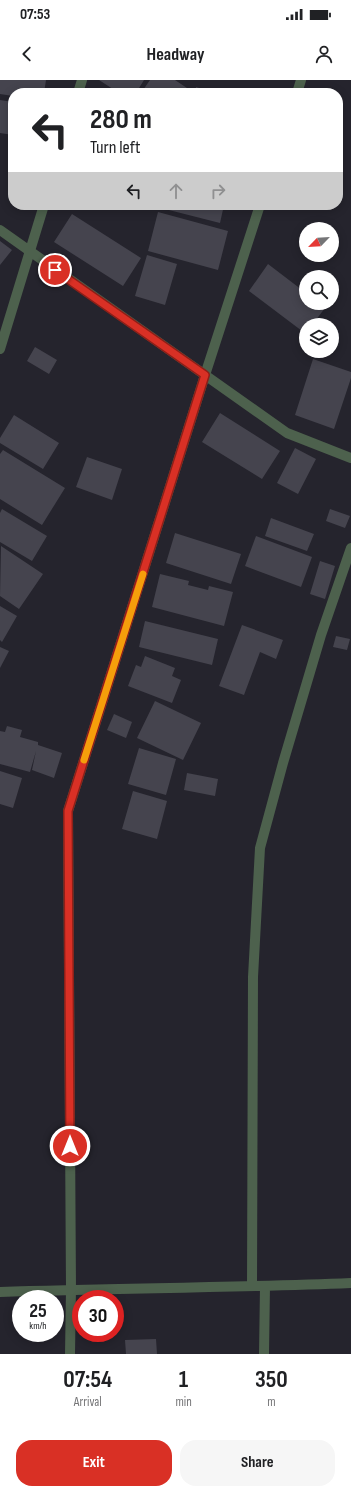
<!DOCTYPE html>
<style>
:root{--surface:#fff;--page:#f6f6f6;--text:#202124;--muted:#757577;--accent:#d93025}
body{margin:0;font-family:"Sofia Sans Condensed",sans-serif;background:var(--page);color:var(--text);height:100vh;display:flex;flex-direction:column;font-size:15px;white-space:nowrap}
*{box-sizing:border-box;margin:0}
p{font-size:13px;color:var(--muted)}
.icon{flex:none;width:22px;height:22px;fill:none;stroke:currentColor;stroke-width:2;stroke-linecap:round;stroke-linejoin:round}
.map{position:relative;height:1274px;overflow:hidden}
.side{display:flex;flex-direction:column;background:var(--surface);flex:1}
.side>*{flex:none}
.banner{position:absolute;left:8px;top:8px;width:335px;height:122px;border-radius:16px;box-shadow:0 2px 10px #0003;background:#fff;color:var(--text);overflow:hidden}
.needle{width:26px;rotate:245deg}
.buttons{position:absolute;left:299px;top:142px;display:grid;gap:8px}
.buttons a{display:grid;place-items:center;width:40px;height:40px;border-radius:50%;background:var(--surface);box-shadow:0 2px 10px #0003;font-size:20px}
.speed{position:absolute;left:12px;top:1210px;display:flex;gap:8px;font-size:20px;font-weight:700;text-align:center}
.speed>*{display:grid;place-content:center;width:52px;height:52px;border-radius:50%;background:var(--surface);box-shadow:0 2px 10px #0003;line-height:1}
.speed small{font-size:10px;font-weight:400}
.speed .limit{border:6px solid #d22;background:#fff;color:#111}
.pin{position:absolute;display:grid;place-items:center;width:34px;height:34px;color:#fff;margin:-17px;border:2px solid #fff;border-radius:50%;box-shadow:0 1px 4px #0007}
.me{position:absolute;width:44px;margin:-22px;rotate:0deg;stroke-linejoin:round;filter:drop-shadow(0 0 3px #0008)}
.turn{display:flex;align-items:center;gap:14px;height:84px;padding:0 16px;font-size:18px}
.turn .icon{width:52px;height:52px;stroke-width:2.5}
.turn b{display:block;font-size:28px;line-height:34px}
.lanes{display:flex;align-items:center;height:38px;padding:0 16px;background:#0003;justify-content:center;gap:20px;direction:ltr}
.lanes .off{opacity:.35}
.eta{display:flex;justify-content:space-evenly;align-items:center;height:68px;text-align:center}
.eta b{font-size:24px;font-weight:700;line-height:28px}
.primary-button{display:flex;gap:8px;margin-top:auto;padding:8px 16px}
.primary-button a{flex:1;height:46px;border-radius:16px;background:var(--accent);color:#fff;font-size:16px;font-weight:700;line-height:46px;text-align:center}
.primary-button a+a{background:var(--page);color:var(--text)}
.status{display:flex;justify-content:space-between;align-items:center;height:28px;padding:0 20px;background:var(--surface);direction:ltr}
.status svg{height:11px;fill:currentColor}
header{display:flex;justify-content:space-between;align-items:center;height:52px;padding:0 16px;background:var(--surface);font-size:18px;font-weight:700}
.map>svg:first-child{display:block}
</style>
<div class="status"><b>07:53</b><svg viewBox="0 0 49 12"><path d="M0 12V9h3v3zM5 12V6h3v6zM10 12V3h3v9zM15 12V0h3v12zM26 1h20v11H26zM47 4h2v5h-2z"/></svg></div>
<header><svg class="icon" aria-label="back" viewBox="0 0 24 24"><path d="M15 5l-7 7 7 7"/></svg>Headway<svg class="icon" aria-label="person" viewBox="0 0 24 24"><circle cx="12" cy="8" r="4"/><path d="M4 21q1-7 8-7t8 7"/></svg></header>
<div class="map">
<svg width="351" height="1274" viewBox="0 0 351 1274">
<rect width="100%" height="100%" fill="#25242d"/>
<path fill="#45444e" d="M0 0H46L44 13H13V16L0 14Z
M99 0H144L136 13H119Z
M150 0H175L193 12 192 13H141Z
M196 7 215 13H195Z
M0 20 13 22V55L0 53Z
M162 125H224L220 143 161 128Z
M158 132 228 151 218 190 148 171Z
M72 134 141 178 123 206 54 162Z
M0 161 12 170 0 185Z
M147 175 177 184 165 225 135 216Z
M268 184 306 213V223H319L325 228 312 245H306V254L249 211Z
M35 267 57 280 49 294 27 281Z
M313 279 351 292V298L334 349 295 335Z
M220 333 280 371 262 399 202 362Z
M14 335 59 363 43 389 0 363V358Z
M295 368 316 379 298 414 277 403Z
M3 370 65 408 42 445 0 419V374Z
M87 377 122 389 112 420 76 407Z
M2 429 47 456 32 481 0 462V433Z
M330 429 350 436 345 448 326 441Z
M271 438 314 454 307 471 265 456Z
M175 453 241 474 231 504 166 483Z
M256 456 312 477 301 507 245 486Z
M1 466 43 494 19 529 0 516Z
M320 481 335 486 325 519 310 514Z
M160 494 189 501 188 505 208 510 209 506 233 512 224 546 152 527Z
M0 526 17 536 2 562 0 560Z
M145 541 218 559 212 585 139 567Z
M242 545 283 560 276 579 260 572 244 615 219 606Z
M336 556 350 559 347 570 333 567Z
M0 567 9 571 0 588Z
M145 576 175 588 172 596 181 600 172 623 128 606 136 585 141 587Z
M155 621 201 643 183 680 137 658Z
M114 634 132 642 126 658 107 650Z
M7 646 22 650 20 657 38 662V665L62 673 54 698 32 690 36 671 30 692 0 684V651L5 652Z
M139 668 176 679 166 715 128 704Z
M0 691 22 698 13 728 0 724Z
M187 693 218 699 215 716 184 710Z
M133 711 167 721 157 759 122 749Z
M156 1259 157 1274H126L125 1260Z"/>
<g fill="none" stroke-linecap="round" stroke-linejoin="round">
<path stroke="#4d614d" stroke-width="10" d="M78 13 82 0
M297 13 301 0
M0 150 287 353 351 378
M0 269 44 125
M252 1206 253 897 260 768 283 683 321 555 351 468
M0 1212C117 1208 234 1208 351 1203
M70 1274 71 1209 68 731 205 295 260 125
M264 1274 265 1206"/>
</g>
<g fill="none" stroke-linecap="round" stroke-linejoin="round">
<defs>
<path id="route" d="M55 190 205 295 68 731 70 1066"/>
</defs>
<use href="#route" stroke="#8d1f18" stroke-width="10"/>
<use href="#route" stroke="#d93025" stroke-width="7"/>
<path stroke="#f59e0b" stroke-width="7" d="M84 680 143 494"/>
</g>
</svg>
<div class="buttons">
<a><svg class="needle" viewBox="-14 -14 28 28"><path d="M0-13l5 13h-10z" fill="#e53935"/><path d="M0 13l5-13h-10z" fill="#757577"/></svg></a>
<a><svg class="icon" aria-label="search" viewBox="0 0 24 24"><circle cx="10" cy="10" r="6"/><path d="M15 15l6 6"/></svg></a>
<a><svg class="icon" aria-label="layers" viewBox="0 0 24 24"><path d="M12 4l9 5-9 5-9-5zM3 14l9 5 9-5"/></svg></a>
</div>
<div class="speed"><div>25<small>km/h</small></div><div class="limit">30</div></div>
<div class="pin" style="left:55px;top:190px;background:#d93025"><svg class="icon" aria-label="arrive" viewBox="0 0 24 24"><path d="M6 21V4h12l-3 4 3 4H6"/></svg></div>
<svg class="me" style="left:70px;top:1066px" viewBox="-20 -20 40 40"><circle r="17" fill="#d93025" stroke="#fff" stroke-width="3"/><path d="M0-11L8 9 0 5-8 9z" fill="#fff"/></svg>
<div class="banner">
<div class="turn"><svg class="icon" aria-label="left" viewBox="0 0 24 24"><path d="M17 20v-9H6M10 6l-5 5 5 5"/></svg><div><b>280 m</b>Turn left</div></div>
<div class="lanes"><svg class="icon" aria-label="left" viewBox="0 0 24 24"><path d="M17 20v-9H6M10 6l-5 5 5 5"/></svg><svg class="icon off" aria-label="ahead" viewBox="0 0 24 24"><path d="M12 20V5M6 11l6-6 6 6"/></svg><svg class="icon off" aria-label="right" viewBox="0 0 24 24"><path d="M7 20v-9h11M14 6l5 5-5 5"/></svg></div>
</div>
</div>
<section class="side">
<div class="eta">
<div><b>07:54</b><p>Arrival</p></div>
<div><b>1</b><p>min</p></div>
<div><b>350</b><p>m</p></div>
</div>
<div class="primary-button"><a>Exit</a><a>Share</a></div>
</section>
